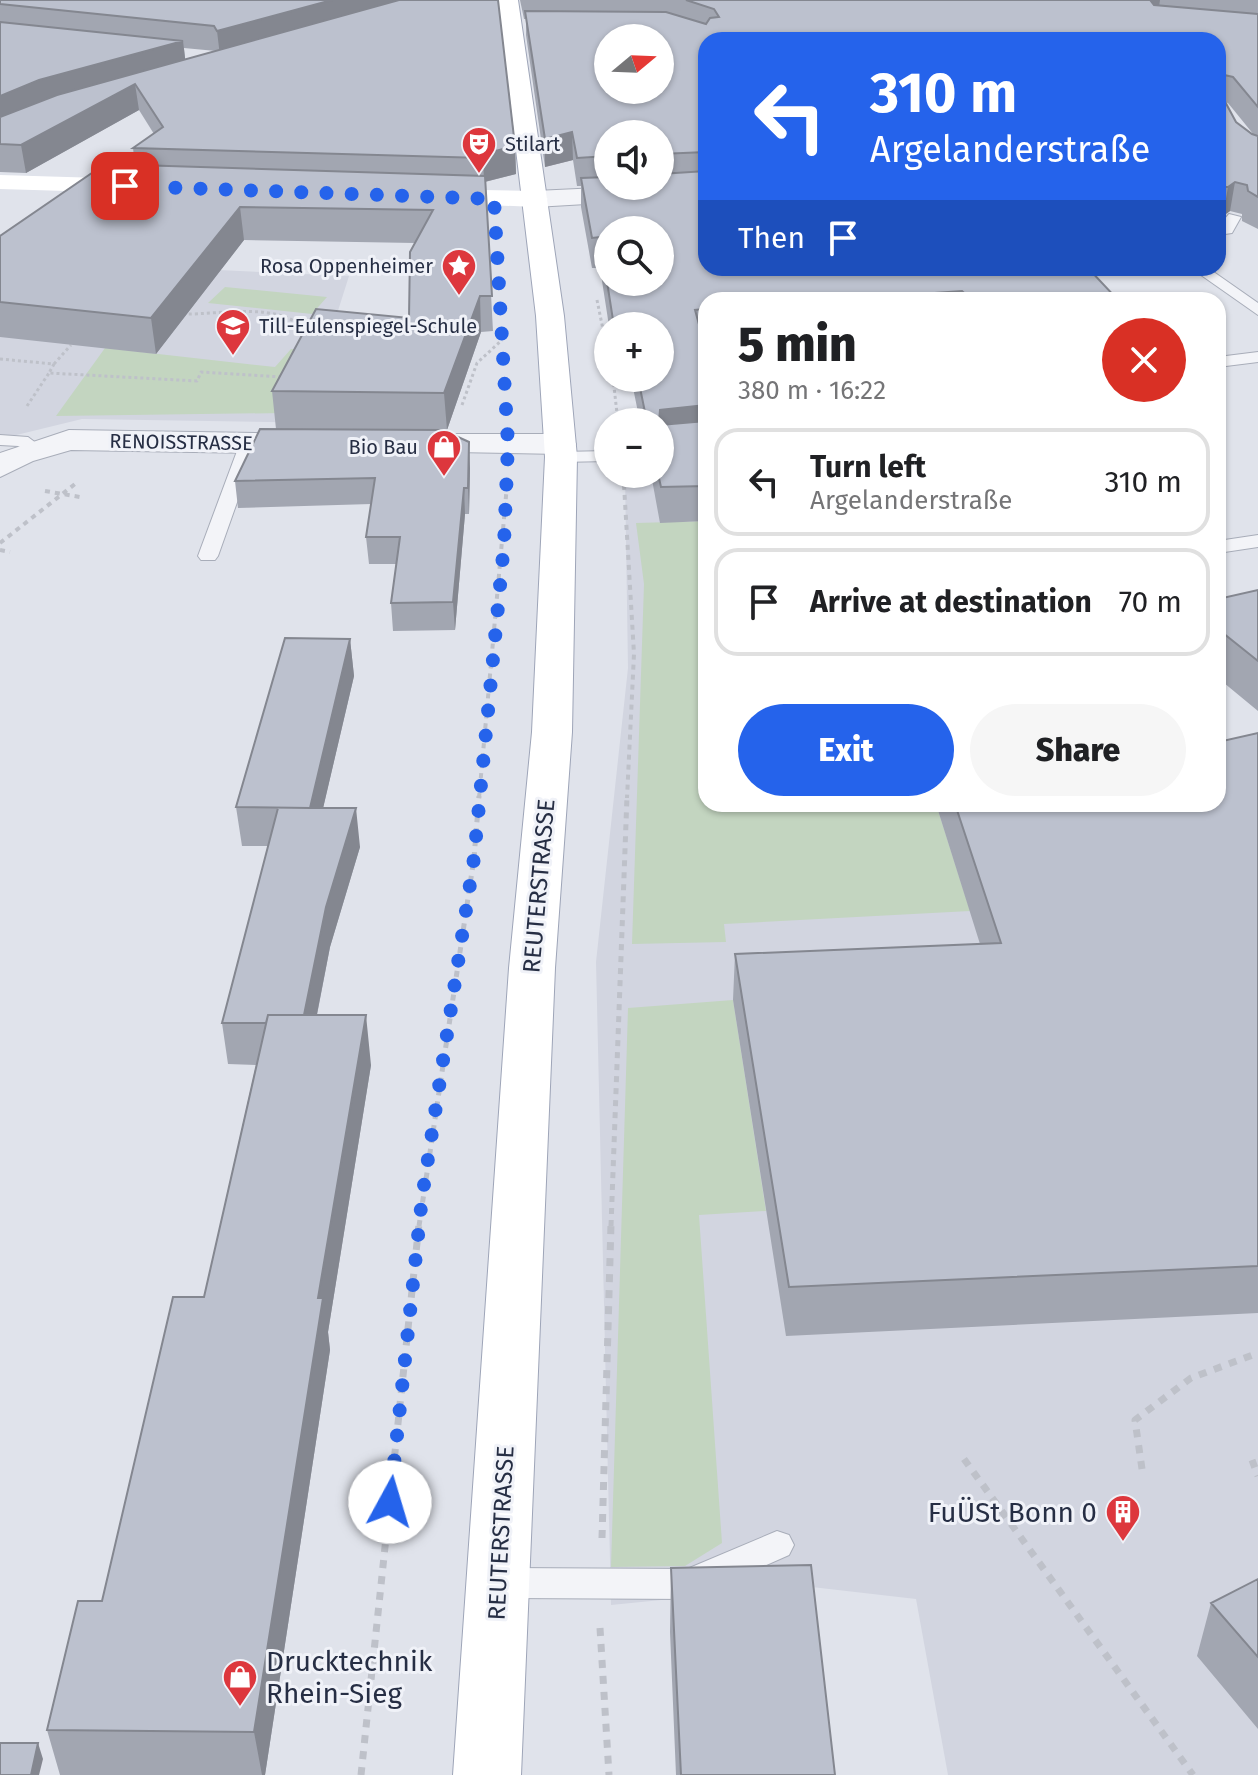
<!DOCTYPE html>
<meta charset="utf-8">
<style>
:root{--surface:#fff;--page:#f6f6f6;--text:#202124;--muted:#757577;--line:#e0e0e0;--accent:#2563eb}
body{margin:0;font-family:"Fira Sans",sans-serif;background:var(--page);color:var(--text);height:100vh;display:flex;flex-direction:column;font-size:30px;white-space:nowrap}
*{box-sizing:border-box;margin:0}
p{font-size:26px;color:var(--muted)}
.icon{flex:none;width:44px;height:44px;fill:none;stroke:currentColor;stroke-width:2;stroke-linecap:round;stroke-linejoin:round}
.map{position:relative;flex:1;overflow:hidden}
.panel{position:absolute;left:698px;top:292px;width:528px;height:520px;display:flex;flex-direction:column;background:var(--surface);border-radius:24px;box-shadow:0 2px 6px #0004}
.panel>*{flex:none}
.banner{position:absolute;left:698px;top:32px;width:528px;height:244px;border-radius:24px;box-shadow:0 2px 6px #0004;background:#2563eb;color:#fff;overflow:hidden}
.needle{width:52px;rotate:71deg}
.buttons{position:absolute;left:594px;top:24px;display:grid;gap:16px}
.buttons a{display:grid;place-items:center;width:80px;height:80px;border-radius:50%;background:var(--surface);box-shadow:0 2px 6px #0004;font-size:40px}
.pin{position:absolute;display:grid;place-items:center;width:68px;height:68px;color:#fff;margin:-34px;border-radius:16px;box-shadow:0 4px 12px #0006}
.me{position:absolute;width:88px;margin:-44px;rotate:6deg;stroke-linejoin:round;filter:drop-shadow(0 0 6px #0008)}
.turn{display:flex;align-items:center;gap:28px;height:168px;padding:0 40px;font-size:36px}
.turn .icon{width:104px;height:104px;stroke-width:2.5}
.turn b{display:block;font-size:56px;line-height:68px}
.then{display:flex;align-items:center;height:76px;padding:0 40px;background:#0003;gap:16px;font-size:30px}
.round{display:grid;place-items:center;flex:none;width:84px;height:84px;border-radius:42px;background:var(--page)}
.head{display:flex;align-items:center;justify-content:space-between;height:136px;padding:0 40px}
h1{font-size:48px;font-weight:800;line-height:60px}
.action{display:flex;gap:16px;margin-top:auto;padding:16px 40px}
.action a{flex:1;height:92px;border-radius:48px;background:var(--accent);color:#fff;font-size:32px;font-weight:800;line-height:92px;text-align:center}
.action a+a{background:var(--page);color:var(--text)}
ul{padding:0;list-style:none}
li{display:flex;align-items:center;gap:24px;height:108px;margin:0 16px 12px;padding:0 24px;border:4px solid var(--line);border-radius:24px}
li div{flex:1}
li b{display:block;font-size:30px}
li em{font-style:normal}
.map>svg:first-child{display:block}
</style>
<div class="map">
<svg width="1258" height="1775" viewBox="0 0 1258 1775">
<rect width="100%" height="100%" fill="#e0e3eb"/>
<path fill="#d2d5e0" d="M0 260 349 276 330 336 466 373 447 425 82 419 0 439Z
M625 474H660L706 804 1258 811V1775H948L916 1599 803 1586 611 1605 596 962 628 668Z"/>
<path fill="#c3d5c0" d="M225 287 327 297 312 314 208 303Z
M105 348 275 367 291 349 367 354 284 413 56 416Z
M706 521V804H936L970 911 724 924 726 942 632 944 644 584 636 523Z
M733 1000 766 1211 699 1215 722 1543 685 1566 611 1567 628 1008Z"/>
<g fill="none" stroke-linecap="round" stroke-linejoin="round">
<defs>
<path id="lane" d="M1229 214 1241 217 1232 233 1218 235V227Z
M1191 268H1208L1258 303V315Z
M1258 352V362L1218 367V357Z
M0 435 28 437 44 449 35 454 18 446 0 445Z
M249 438 258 443 218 556 215 560H201L198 556 240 443Z
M608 451V461L561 462 552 457 561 452Z
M1258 535V547L1218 553V541Z
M777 1531 789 1535 794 1545 789 1555 689 1599 499 1598 487 1593 482 1583 487 1573 499 1568 687 1569Z"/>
<path id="street" d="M706 183V197L535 207 522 199 535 191Z
M69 430 312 434 323 437 328 444 323 451 312 454 71 450 33 461 0 477V453Z
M409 434H560L571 437 576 444 571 451 560 454 398 451 393 444 398 437Z"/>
<path id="primary" d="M498 0H518L564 316 577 457 572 732 555 968 521 1775H453L509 968 532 732 545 457 536 316Z"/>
</defs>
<use href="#lane" stroke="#a8adb9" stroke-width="2"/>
<use href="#street" stroke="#a8adb9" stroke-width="2"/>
<use href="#primary" stroke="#9ea5b8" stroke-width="2"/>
<path stroke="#bec1c9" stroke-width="3" stroke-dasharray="3 3" stroke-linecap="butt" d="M1090 274 1104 273 1099 268
M597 300 608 354
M183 314C220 315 283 300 308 333
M0 359 54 364 49 373 197 381 201 372 282 377
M54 364 71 345
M613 378 618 422
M462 405 477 363 502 340
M27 406 49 373"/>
<path stroke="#bec1c9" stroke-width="4" stroke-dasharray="5 5" stroke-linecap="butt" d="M624 485 634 654 627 798
M45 491 80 497
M0 543 75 484
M0 550 10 552
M479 798 507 485"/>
<path stroke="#bec1c9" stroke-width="5" stroke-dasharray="6 6" stroke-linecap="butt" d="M419 1226 474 858 479 796
M611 1226 627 796"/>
<path stroke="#bec1c9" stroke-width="7" stroke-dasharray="8 8" stroke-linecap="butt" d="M964 1459 1193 1775
M1252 1460 1258 1476
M1142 1469 1135 1420 1191 1378 1258 1353
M602 1538 611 1224
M600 1628 609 1775
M361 1775 419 1224"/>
<use href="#lane" fill="#f3f4f8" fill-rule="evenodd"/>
<use href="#street" fill="#f3f4f8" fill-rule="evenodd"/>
<path fill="#fff" fill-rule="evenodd" d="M0 175 134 179 146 186 134 193 0 189Z
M426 189 535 191 548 199 535 207 417 202 413 197Z"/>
<use href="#primary" fill="#fff" fill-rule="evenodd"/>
</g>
<path fill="#a2a6b1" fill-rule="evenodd" d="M0 0H498L515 146 516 174 485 182 493 331 481 332 447 430 276 429 272 391 409 318 415 243 244 240 156 354 0 337V236L135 165 133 148 154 134 139 110 26 173 0 172ZM184 48 216 51 185 59Z
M520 0H1258V229L1242 221V214L1230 211 1223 216H1218V40H706V268L1118 300H706V341H704L706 350V521L660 523 651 474H660V422H640L631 378H660V326H609L600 268H592L581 207V186H577L573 160 545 167 526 35V19H524ZM1225 102 1228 103 1254 135 1236 122ZM608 134H660V186H608Z
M470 468 469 514H465L455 630 393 631 391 603 396 564H369L366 537 371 504 238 508 235 481Z
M1258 590V711L1218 678V599Z
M350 639 354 676 323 808 360 847 330 947 317 1015 371 1065 328 1332 330 1350 265 1775H60L47 1730 102 1601 204 1297 256 1065 228 1064 222 1023 268 846H242L236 807Z
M1258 733V1313L786 1336 733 1000 735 954 980 944 936 804H1218Z
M671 1568 835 1775H676L670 1632Z
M1258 1579V1729L1197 1656 1211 1603Z"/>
<path fill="#848790" d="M332 0H421L220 56 217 31Z
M1148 0H1160L1158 14Z
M183 41 186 66 0 125V96L39 80Z
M135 84 139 110 26 173 21 145Z
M572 132 573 160 545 167V139Z
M515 146 516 174 484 182 483 154Z
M1235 182 1230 211 1223 216 1228 187Z
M240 207 244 240 156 354 151 318Z
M480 296 481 332 447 430 444 393Z
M706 405V439L660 444V422H659L660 410Z
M469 442 470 468 469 514 468 488Z
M464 488 465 514 455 630 453 602Z
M350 639 354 676 314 847 310 808Z
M356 808 360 847 330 947 307 1065 302 1023 326 907Z
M366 1015 371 1065 328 1332 330 1350 265 1775H262L254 1732 318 1298Z
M38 1743 43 1759 39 1775H31Z"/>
<path fill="#bcc1ce" stroke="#848790" stroke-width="2" fill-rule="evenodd" d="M0 0H332L217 31 214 26 0 4Z
M399 0H498L515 146 483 154V158L133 148 163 127 135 84 21 145 0 144V117L57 95Z
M686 0H1150L1154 5 1258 14V107L1233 77 1220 74 1222 96 1236 122 1252 134 1258 136V197L1248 191 1247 185 1235 182 1228 187H1218V40H706V152L660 154V134H608V156L577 158 572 132 545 139 525 11 666 12 706 24 710 18 719 17 714 9ZM608 38H660V90H608Z
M0 22 183 41 39 80 0 96Z
M105 164 485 176 492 296H480L444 393 272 391 316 309 409 318 410 252 433 210 240 207 151 318 0 302V236Z
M706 171V268H1088L1118 300H972L962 291 836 300H706V309L695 310 706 350V405L660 410 659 422H647L638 378H660V326H627L626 320H613L600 237 592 238 581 178 608 177V186H660V174ZM608 230H660V282H608Z
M706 421V486L661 487 658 474H660V425Z
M260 429 443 430 469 442 468 488H464L453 602 391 603 400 537H366L375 478 235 481Z
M1258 590V661L1218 629V599Z
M285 638 350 639 310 808 236 807Z
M1258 733V1266L789 1287 735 954 1001 943 955 804H1218V742Z
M278 808H356L326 907 304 1015H268L266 1023H222Z
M268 1015H366L318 1298H323L254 1732 47 1730 78 1601H102L173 1297H204Z
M811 1565 835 1775H681L671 1568Z
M1258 1579V1657L1211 1603Z
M0 1743H38L31 1775H0Z"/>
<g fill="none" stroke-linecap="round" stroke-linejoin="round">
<path stroke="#2563eb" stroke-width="14" stroke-dasharray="0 25.2" d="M125 186 494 199 508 444 504 544 474 858 422 1198 390 1502"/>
</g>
<defs>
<symbol id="theatre-pin" viewBox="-11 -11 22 30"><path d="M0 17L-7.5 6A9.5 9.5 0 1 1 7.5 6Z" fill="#dd373d" stroke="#f0f2f8"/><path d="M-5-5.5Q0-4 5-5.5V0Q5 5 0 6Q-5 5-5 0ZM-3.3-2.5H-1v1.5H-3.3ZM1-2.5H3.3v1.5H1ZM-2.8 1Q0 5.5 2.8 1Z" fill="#fff"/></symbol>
<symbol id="sight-pin" viewBox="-11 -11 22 30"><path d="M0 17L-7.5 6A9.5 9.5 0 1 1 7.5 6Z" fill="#dd373d" stroke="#f0f2f8"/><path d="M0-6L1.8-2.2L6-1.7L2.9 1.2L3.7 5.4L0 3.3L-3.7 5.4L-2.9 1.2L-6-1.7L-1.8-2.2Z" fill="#fff"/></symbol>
<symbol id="school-pin" viewBox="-11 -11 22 30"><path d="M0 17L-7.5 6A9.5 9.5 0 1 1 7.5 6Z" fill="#dd373d" stroke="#f0f2f8"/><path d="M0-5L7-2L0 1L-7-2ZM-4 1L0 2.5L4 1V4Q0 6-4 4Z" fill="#fff"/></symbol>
<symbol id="shop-pin" viewBox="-11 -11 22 30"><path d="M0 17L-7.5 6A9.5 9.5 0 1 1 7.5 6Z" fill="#dd373d" stroke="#f0f2f8"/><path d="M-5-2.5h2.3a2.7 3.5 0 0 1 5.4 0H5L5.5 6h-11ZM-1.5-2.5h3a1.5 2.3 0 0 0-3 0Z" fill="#fff"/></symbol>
<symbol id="building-pin" viewBox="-11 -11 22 30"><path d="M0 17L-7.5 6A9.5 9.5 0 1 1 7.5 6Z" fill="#dd373d" stroke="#f0f2f8"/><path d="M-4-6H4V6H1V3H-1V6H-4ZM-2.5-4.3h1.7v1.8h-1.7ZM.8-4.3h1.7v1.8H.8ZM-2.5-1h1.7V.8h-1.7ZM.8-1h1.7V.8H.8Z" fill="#fff"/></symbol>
</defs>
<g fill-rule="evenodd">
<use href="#theatre-pin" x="459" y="124" width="40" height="54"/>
<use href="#sight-pin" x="439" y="246" width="40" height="54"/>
<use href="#school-pin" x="213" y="306" width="40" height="54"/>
<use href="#shop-pin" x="424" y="427" width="40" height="54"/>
<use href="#building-pin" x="1103" y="1492" width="40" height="54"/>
<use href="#shop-pin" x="220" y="1657" width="40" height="54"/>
</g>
<g text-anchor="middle" stroke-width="6" stroke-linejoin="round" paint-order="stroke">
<g font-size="20" fill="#262e44" stroke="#f0f2f8" text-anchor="start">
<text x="505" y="151">Stilart</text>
<text x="433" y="273" text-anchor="end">Rosa Oppenheimer</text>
<text x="259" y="333">Till-Eulenspiegel-Schule</text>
<text x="418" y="454" text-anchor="end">Bio Bau</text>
</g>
<g font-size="20" fill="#262e44" stroke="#f0f2f8">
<text transform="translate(181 442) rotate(1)" y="7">RENOISSTRASSE</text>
</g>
<g font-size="24" fill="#262e44" stroke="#f0f2f8">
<text transform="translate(539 886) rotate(-85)" y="8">REUTERSTRASSE</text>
<text transform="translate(501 1533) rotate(-87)" y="8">REUTERSTRASSE</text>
</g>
<g font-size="28" fill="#262e44" stroke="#f0f2f8" text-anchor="end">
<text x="1097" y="1522">FuÜSt Bonn 0</text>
<text x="266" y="1671" text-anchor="start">Drucktechnik<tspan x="266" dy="32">Rhein-Sieg</tspan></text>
</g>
</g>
</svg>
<div class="buttons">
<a><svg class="needle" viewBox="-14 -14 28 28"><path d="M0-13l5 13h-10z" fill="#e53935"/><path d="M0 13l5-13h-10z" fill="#757577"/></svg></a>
<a><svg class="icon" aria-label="sound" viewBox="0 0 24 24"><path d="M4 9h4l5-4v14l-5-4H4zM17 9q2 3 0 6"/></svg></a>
<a><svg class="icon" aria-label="search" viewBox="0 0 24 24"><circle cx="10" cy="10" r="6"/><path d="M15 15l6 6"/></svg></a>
<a>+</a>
<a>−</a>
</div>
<div class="pin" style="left:125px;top:186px;background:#d93025"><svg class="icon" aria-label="arrive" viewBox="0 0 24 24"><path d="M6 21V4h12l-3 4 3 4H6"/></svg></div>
<svg class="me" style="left:390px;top:1502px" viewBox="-20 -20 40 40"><circle r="19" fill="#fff"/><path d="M0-13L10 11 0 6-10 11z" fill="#2563eb"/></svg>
<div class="banner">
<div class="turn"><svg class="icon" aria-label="left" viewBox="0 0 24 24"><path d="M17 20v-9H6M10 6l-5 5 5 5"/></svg><div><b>310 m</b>Argelanderstraße</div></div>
<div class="then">Then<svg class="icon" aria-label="arrive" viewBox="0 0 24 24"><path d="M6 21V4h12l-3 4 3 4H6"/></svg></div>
</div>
<section class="panel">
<div class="head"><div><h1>5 min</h1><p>380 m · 16:22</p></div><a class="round" style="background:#d93025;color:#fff"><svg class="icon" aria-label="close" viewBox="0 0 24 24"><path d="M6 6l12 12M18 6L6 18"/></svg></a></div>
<ul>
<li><svg class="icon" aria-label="left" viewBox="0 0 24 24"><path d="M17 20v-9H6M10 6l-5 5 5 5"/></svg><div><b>Turn left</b><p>Argelanderstraße</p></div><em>310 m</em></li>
<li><svg class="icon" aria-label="arrive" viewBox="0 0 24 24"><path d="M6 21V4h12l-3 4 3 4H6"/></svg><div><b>Arrive at destination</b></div><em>70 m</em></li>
</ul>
<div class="action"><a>Exit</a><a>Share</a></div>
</section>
</div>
